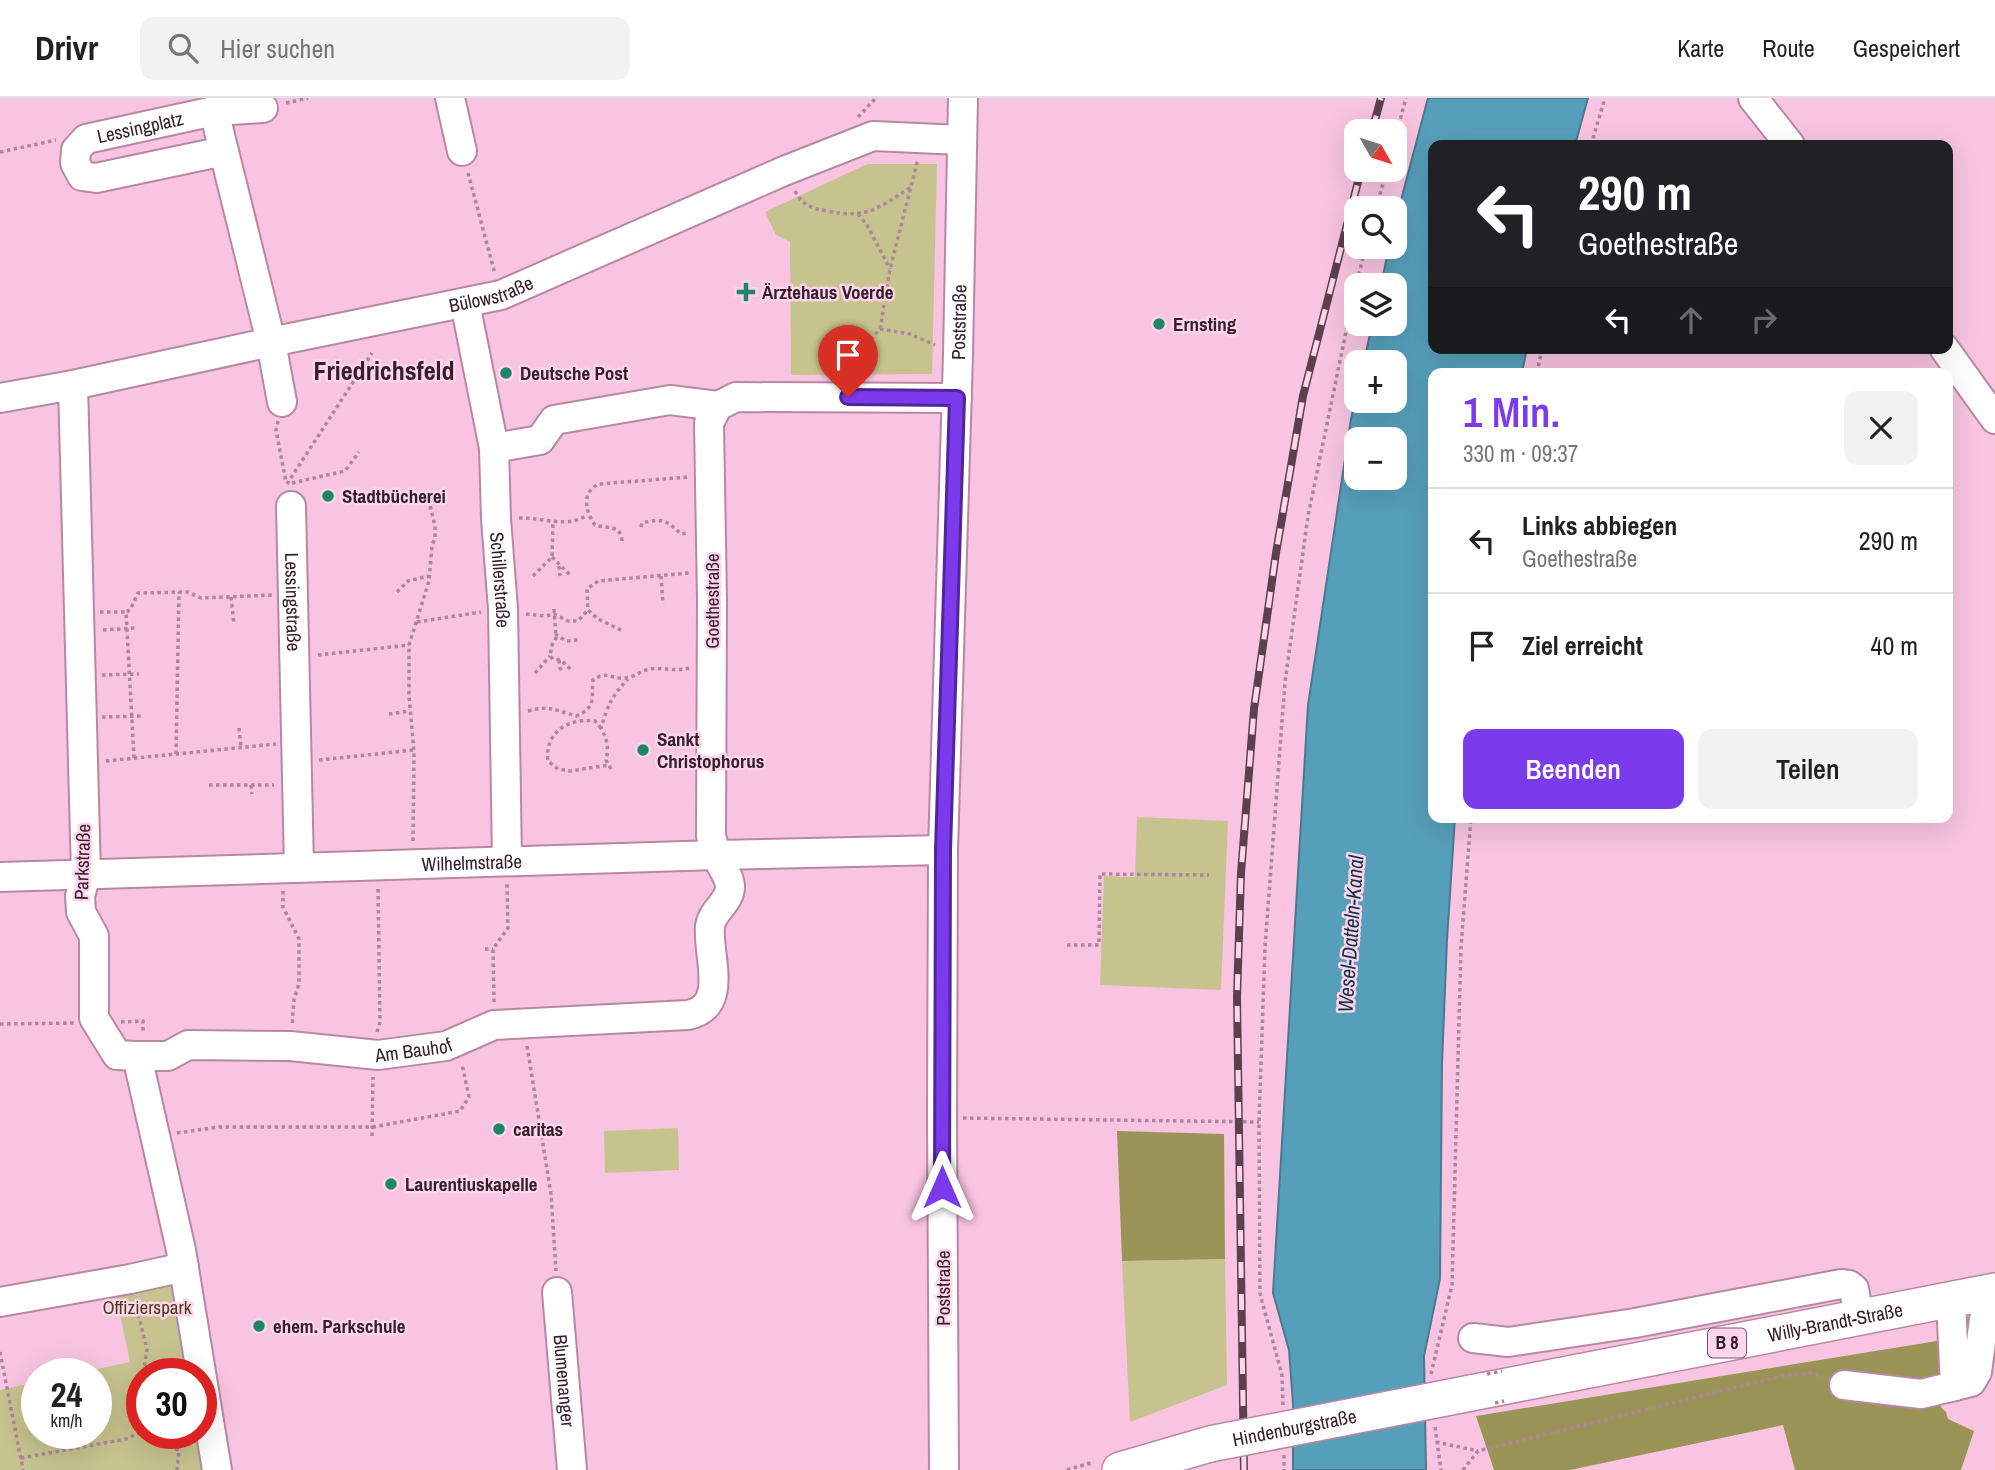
<!DOCTYPE html>
<html lang="de">
<meta charset="utf-8">
<style>
:root{--surface:#fff;--page:#f2f2f2;--text:#222;--muted:#767676;--line:#e0e0e0;--accent:#7c3aed}
body{margin:0;font-family:"Archivo Narrow",sans-serif;background:var(--page);color:var(--text);height:100vh;display:flex;flex-direction:column;font-size:26px;white-space:nowrap}
*{box-sizing:border-box;margin:0}
p{font-size:23px;color:var(--muted)}
.icon{flex:none;width:38px;height:38px;fill:none;stroke:currentColor;stroke-width:2;stroke-linecap:round;stroke-linejoin:round}
.map{position:relative;flex:1;overflow:hidden}
.panel{position:absolute;left:1428px;top:270px;width:525px;height:455px;display:flex;flex-direction:column;background:var(--surface);border-radius:14px;box-shadow:0 7px 28px #0002}
.panel>*{flex:none}
.banner{position:absolute;left:1428px;top:42px;width:525px;height:214px;border-radius:14px;box-shadow:0 7px 28px #0002;background:#202124;color:#fff;overflow:hidden}
.needle{width:46px;rotate:129deg}
.buttons{position:absolute;left:1344px;top:21px;display:grid;gap:14px}
.buttons a{display:grid;place-items:center;width:63px;height:63px;border-radius:14px;background:var(--surface);box-shadow:0 7px 28px #0002;font-size:35px}
.speed{position:absolute;left:21px;top:1260px;display:flex;gap:14px;font-size:35px;font-weight:700;text-align:center}
.speed>*{display:grid;place-content:center;width:91px;height:91px;border-radius:50%;background:var(--surface);box-shadow:0 7px 28px #0002;line-height:1}
.speed small{font-size:18px;font-weight:400}
.speed .limit{border:10px solid #d22;background:#fff;color:#111}
.pin{position:absolute;display:grid;place-items:center;width:60px;height:60px;color:#fff;margin:-72px -30px;border-radius:50% 50% 50% 0;rotate:-45deg;box-shadow:0 0 7px #0007}
.pin .icon{rotate:45deg}
.me{position:absolute;width:77px;margin:-38px;rotate:0deg;stroke-linejoin:round;filter:drop-shadow(0 0 5px #0008)}
.turn{display:flex;align-items:center;gap:24px;height:147px;padding:0 35px;font-size:32px}
.turn .icon{width:91px;height:91px;stroke-width:2.5}
.turn b{display:block;font-size:49px;line-height:60px}
.lanes{display:flex;align-items:center;height:66px;padding:0 35px;background:#0003;justify-content:center;gap:35px;direction:ltr}
.lanes .off{opacity:.35}
.round{display:grid;place-items:center;flex:none;width:74px;height:74px;border-radius:14px;background:var(--page)}
.headline{display:flex;align-items:center;justify-content:space-between;height:119px;padding:0 35px}
h1{font-size:42px;font-weight:600;line-height:52px;color:var(--accent)}
.action{display:flex;gap:14px;margin-top:auto;padding:14px 35px}
.action a{flex:1;height:80px;border-radius:14px;background:var(--accent);color:#fff;font-size:28px;font-weight:600;line-height:80px;text-align:center}
.action a+a{background:var(--page);color:var(--text)}
ul{padding:0;list-style:none}
li{display:flex;align-items:center;gap:21px;height:105px;padding:0 35px;border-top:2px solid var(--line)}
li div{flex:1}
li b{display:block;font-size:26px}
li em{font-style:normal}
header{display:flex;align-items:center;gap:42px;box-sizing:border-box;height:98px;padding:0 35px;background:var(--surface);border-bottom:2px solid var(--line)}
header strong{font-size:33px}
nav{display:flex;gap:38px;margin-inline-start:auto;font-size:24px}
.search{width:490px;height:63px;background:var(--page);display:flex;align-items:center;gap:18px;box-sizing:border-box;padding:0 24px;border-radius:14px;color:var(--muted);font-size:26px}
.map>svg:first-child{display:block}
</style>
<header>
<strong>Drivr</strong>
<div class="search"><svg class="icon" aria-label="search" viewBox="0 0 24 24"><circle cx="10" cy="10" r="6"/><path d="M15 15l6 6"/></svg>Hier suchen</div>
<nav><a>Karte</a><a>Route</a><a>Gespeichert</a></nav>
</header>
<div class="map">
<svg width="1995" height="1372" viewBox="0 0 1995 1372">
<rect width="100%" height="100%" fill="#f8c4e1"/>
<path fill="#c7c38e" d="M867 66H937L932 276 791 277 790 144 776 137 765 114Z
M1137 719 1228 723 1221 892 1100 887 1104 778 1135 779Z
M678 1030 679 1072 605 1075 604 1033Z
M1225 1161 1227 1287 1130 1324 1122 1163Z
M170 1176 186 1276H142V1335H196L202 1372H0V1292L37 1284V1335H96V1276H75L130 1264 114 1187Z"/>
<path fill="#9a9557" d="M1117 1033 1224 1036 1225 1161 1122 1163Z
M1937 1243 1942 1263 1941 1309 1946 1314 1948 1321 1974 1333 1961 1372H1795L1783 1327 1570 1372H1494L1476 1318Z"/>
<path fill="#569fba" stroke="#4c798f" stroke-width="2" fill-rule="evenodd" d="M1428 0H1588L1575 47H1433V250H1527L1522 275H1433V719H1455L1447 842 1442 965 1440 1181 1424 1258 1426 1372H1293V1305L1289 1252 1273 1195 1308 607 1351 321 1356 298V303H1395V264H1364L1372 226H1395V187H1381L1389 149H1395V125ZM1356 341H1395V380H1356Z"/>
<g fill="none" stroke-linecap="round" stroke-linejoin="round">
<defs>
<g id="minor">
<path d="M450 0 462 53"/>
<path d="M1753 0 1790 47"/>
<path d="M214 13 263 10"/>
<path id="s1" d="M224 53 96 80 82 78 75 65 76 52 86 41 214 13 271 244 282 304"/>
<path id="s2" d="M465 205 494 350 496 421 503 511 507 763"/>
<path d="M1944 250 1995 321"/>
<path d="M73 287 86 777 80 798 81 814 94 838V920L117 957 137 958 181 1152 217 1372"/>
<path id="s3" d="M0 300 73 287 271 244 501 197 784 73 873 38 961 42"/>
<path d="M494 350 540 342 554 322 670 302 718 308"/>
<path id="s4" d="M291 408 299 770"/>
<path id="s5" d="M0 779 717 757 943 752"/>
<path id="s6" d="M137 958H168L188 947 290 948 378 957 446 948 494 927 688 917C730 908 707 858 710 828 712 813 730 804 730 789 730 779 721 768 717 759 715 752 713 745 711 738L712 502 709 325 718 308 736 299 957 300"/>
<path id="s7" d="M557 1194 572 1372"/>
<path d="M1951 1203 1955 1288 1971 1284 1977 1274 1984 1221 1995 1199"/>
<path d="M0 1204 130 1181 184 1169"/>
<path d="M1473 1240 1508 1244 1635 1225 1841 1186 1849 1187 1854 1191 1859 1220"/>
<path d="M1844 1287 1921 1296 1955 1288"/>
<path id="s8" d="M944 1372 942 1020 943 752 958 257 963 0"/>
</g>
<g id="major">
<path id="s9" d="M1471 1295 1995 1193"/>
<path d="M1120 1372 1210 1346"/>
</g>
</defs>
<use href="#minor" stroke="#b888a3" stroke-width="32"/>
<use href="#major" stroke="#b888a3" stroke-width="38"/>
<path stroke="#ad859c" stroke-width="3.5" stroke-dasharray="3.5 3.5" stroke-linecap="butt" d="M286 5 308 0
M858 19 876 0
M1395 41 1406 0
M1591 47 1605 0
M0 54 56 42
M468 75 495 176
M795 93C803 108 811 110 827 113 867 121 877 111 911 89
M1376 110 1387 72
M858 116 867 127 890 171
M880 231 910 236 935 247
M1537 275 1542 250
M838 278 880 231 890 171 918 61
M278 323 276 332 286 384
M292 385 345 373 359 354
M287 386 372 255
M519 420C542 419 567 431 587 417
M641 429 642 425C663 420 666 422 681 436L687 435V437
M622 443C621 426 607 431 595 427 585 413 581 394 599 386L689 379
M552 459 570 477
M559 468 560 478
M533 478 552 459 553 423
M661 478 663 506
M397 494 408 483 429 478
M231 499 234 526
M554 511 556 540 552 547 550 558 553 561 561 562 572 573
M100 514H126
M526 516 546 518 554 516 568 523H578L588 512
M417 524 481 514
M103 532 136 530
M621 532 598 521 588 512 587 491 598 483 689 475
M555 536 566 543 578 542
M318 557 409 547
M559 562 560 570 563 575
M535 575 550 558
M102 577 139 576
M528 613C550 607 555 612 576 618 597 610 591 599 593 582 607 572 610 581 624 580 634 580 641 572 650 571 663 569 676 574 689 570
M389 616 410 613
M102 619 142 618
M239 630 241 650
M601 630 595 623C569 619 544 635 548 663L558 671 570 673 609 667
M176 656 179 494
M134 660 126 514 130 512 138 495 188 494 201 500 273 497
M319 662 414 652
M106 663 276 646
M611 671 606 662C609 650 607 641 601 630 608 607 611 599 628 581
M209 687H274
M251 687 252 696
M413 743 414 654 409 598V547L429 483 432 448 435 439V428L430 407
M283 793V809L299 841V886L294 901 292 928
M1067 847H1099L1100 776 1209 777
M485 851H493
M494 904 493 851 508 830 507 786
M121 924 143 923V936
M0 926 75 925
M377 934 380 924 378 788
M527 948 551 1096 556 1173
M963 1020 1259 1024
M177 1035 219 1029H373L460 1013 469 999 462 966
M372 1038 373 979
M135 1203 147 1252 143 1276
M0 1254 23 1372
M1431 1276 1452 1187 1461 849 1471 719
M142 1295V1334
M1283 1307 1282 1277 1260 1196 1259 1024 1265 849 1285 584 1308 418 1355 190 1366 149
M1435 1329 1441 1372
M144 1335 179 1352 177 1372
M1436 1344 1478 1353
M1284 1357V1372
M21 1360 126 1341 141 1334
M1067 1372 1094 1364
M1463 1372 1478 1353 1782 1278 1811 1275 1823 1279"/>
<use href="#minor" stroke="#fff" stroke-width="28"/>
<use href="#major" stroke="#fff" stroke-width="35"/>
<defs>
<path id="rail" d="M1372 33 1381 0
M1244 1372 1237 899 1241 775 1254 611 1276 455 1303 298 1361 72"/>
</defs>
<use href="#rail" stroke="#5b404f" stroke-width="8"/>
<use href="#rail" stroke="#ffd4ec" stroke-width="5" stroke-dasharray="16" stroke-linecap="butt"/>
<defs>
<g id="major-bridge">
<path id="s10" d="M1210 1346 1471 1295"/>
</g>
</defs>
<use href="#major-bridge" stroke="#b888a3" stroke-width="38" stroke-linecap="butt"/>
<path stroke="#ad859c" stroke-width="3.5" stroke-dasharray="3.5 3.5" stroke-linecap="butt" d="M1487 1276 1502 1273
M1495 1305 1504 1303"/>
<use href="#major-bridge" stroke="#fff" stroke-width="35"/>
</g>
<g fill="none" stroke-linecap="round" stroke-linejoin="round">
<defs>
<path id="route" d="M848 299 957 300 943 752 942 1089"/>
</defs>
<use href="#route" stroke="#51269a" stroke-width="18"/>
<use href="#route" stroke="#7c3aed" stroke-width="12"/>
</g>
<g fill="#1e8662" stroke="#ffd4ec" stroke-width="2.5">
<path d="M742.5 183.5h7v7h7v7h-7v7h-7v-7h-7v-7h7z"/>
<circle cx="1159" cy="226" r="7"/>
<circle cx="506" cy="275" r="7"/>
<circle cx="328" cy="398" r="7"/>
<circle cx="643" cy="652" r="7"/>
<circle cx="499" cy="1031" r="7"/>
<circle cx="391" cy="1086" r="7"/>
<circle cx="259" cy="1228" r="7"/>
</g>
<g text-anchor="middle" stroke-width="5" stroke-linejoin="round" paint-order="stroke">
<rect fill="#ffd4ec" stroke="#715665" stroke-width="2" x="1708" y="1230.5" width="38" height="29" rx="5"/>
<g font-size="18" font-weight="bold" fill="#34202b">
<text x="1727" y="1251">B 8</text>
</g>
<g font-size="19" fill="#34202b" stroke="#ffd4ec">
<text dy="7" stroke="none"><textPath href="#s1" startOffset="243">Lessingplatz</textPath></text>
<text dy="7" stroke="none"><textPath href="#s3" startOffset="502">Bülowstraße</textPath></text>
<text dy="7" stroke="none"><textPath href="#s8" startOffset="1148">Poststraße</textPath></text>
<text dy="7" stroke="none"><textPath href="#s2" startOffset="280">Schillerstraße</textPath></text>
<text transform="translate(712 503) rotate(-90)" y="7">Goethestraße</text>
<text dy="7" stroke="none"><textPath href="#s4" startOffset="96">Lessingstraße</textPath></text>
<text transform="translate(82 764) rotate(-88)" y="7">Parkstraße</text>
<text dy="7" stroke="none"><textPath href="#s5" startOffset="472">Wilhelmstraße</textPath></text>
<text dy="7" stroke="none"><textPath href="#s6" startOffset="280">Am Bauhof</textPath></text>
<text transform="translate(943 1190) rotate(-90)" y="7">Poststraße</text>
<text dy="7" stroke="none"><textPath href="#s9" startOffset="371">Willy-Brandt-Straße</textPath></text>
<text dy="7" stroke="none"><textPath href="#s7" startOffset="89">Blumenanger</textPath></text>
<text dy="7" stroke="none"><textPath href="#s10" startOffset="86">Hindenburgstraße</textPath></text>
</g>
<g font-size="19" font-weight="bold" fill="#34202b" stroke="#ffd4ec" text-anchor="start">
<text x="762" y="201">Ärztehaus Voerde</text>
<text x="1173" y="233">Ernsting</text>
<text x="520" y="282">Deutsche Post</text>
<text x="342" y="405">Stadtbücherei</text>
<text x="657" y="648">Sankt<tspan x="657" dy="22">Christophorus</tspan></text>
<text x="513" y="1038">caritas</text>
<text x="405" y="1093">Laurentiuskapelle</text>
<text x="273" y="1235">ehem. Parkschule</text>
</g>
<g font-size="19" fill="#474211" stroke="#ffd4ec">
<text x="147" y="1216">Offizierspark</text>
</g>
<g font-size="21" font-style="italic" fill="#10333f" stroke="#ffd4ec">
<text transform="translate(1351 836) rotate(-86)" y="7">Wesel-Datteln-Kanal</text>
</g>
<g font-size="26" font-weight="bold" fill="#34202b" stroke="#ffd4ec">
<text x="384" y="282">Friedrichsfeld</text>
</g>
</g>
</svg>
<div class="buttons">
<a><svg class="needle" viewBox="-14 -14 28 28"><path d="M0-13l5 13h-10z" fill="#e53935"/><path d="M0 13l5-13h-10z" fill="#767676"/></svg></a>
<a><svg class="icon" aria-label="search" viewBox="0 0 24 24"><circle cx="10" cy="10" r="6"/><path d="M15 15l6 6"/></svg></a>
<a><svg class="icon" aria-label="layers" viewBox="0 0 24 24"><path d="M12 4l9 5-9 5-9-5zM3 14l9 5 9-5"/></svg></a>
<a>+</a>
<a>−</a>
</div>
<div class="speed"><div>24<small>km/h</small></div><div class="limit">30</div></div>
<div class="pin" style="left:848px;top:299px;background:#d93025"><svg class="icon" aria-label="arrive" viewBox="0 0 24 24"><path d="M6 21V4h12l-3 4 3 4H6"/></svg></div>
<svg class="me" style="left:942px;top:1089px" viewBox="-20 -20 40 40"><path d="M0-17L14 15 0 8-14 15z" fill="#7c3aed" stroke="#fff" stroke-width="4"/></svg>
<div class="banner">
<div class="turn"><svg class="icon" aria-label="left" viewBox="0 0 24 24"><path d="M17 20v-9H6M10 6l-5 5 5 5"/></svg><div><b>290 m</b>Goethestraße</div></div>
<div class="lanes"><svg class="icon" aria-label="left" viewBox="0 0 24 24"><path d="M17 20v-9H6M10 6l-5 5 5 5"/></svg><svg class="icon off" aria-label="ahead" viewBox="0 0 24 24"><path d="M12 20V5M6 11l6-6 6 6"/></svg><svg class="icon off" aria-label="right" viewBox="0 0 24 24"><path d="M7 20v-9h11M14 6l5 5-5 5"/></svg></div>
</div>
<section class="panel">
<div class="headline"><div><h1>1 Min.</h1><p>330 m · 09:37</p></div><a class="round"><svg class="icon" aria-label="close" viewBox="0 0 24 24"><path d="M6 6l12 12M18 6L6 18"/></svg></a></div>
<ul>
<li><svg class="icon" aria-label="left" viewBox="0 0 24 24"><path d="M17 20v-9H6M10 6l-5 5 5 5"/></svg><div><b>Links abbiegen</b><p>Goethestraße</p></div><em>290 m</em></li>
<li><svg class="icon" aria-label="arrive" viewBox="0 0 24 24"><path d="M6 21V4h12l-3 4 3 4H6"/></svg><div><b>Ziel erreicht</b></div><em>40 m</em></li>
</ul>
<div class="action"><a>Beenden</a><a>Teilen</a></div>
</section>
</div>
